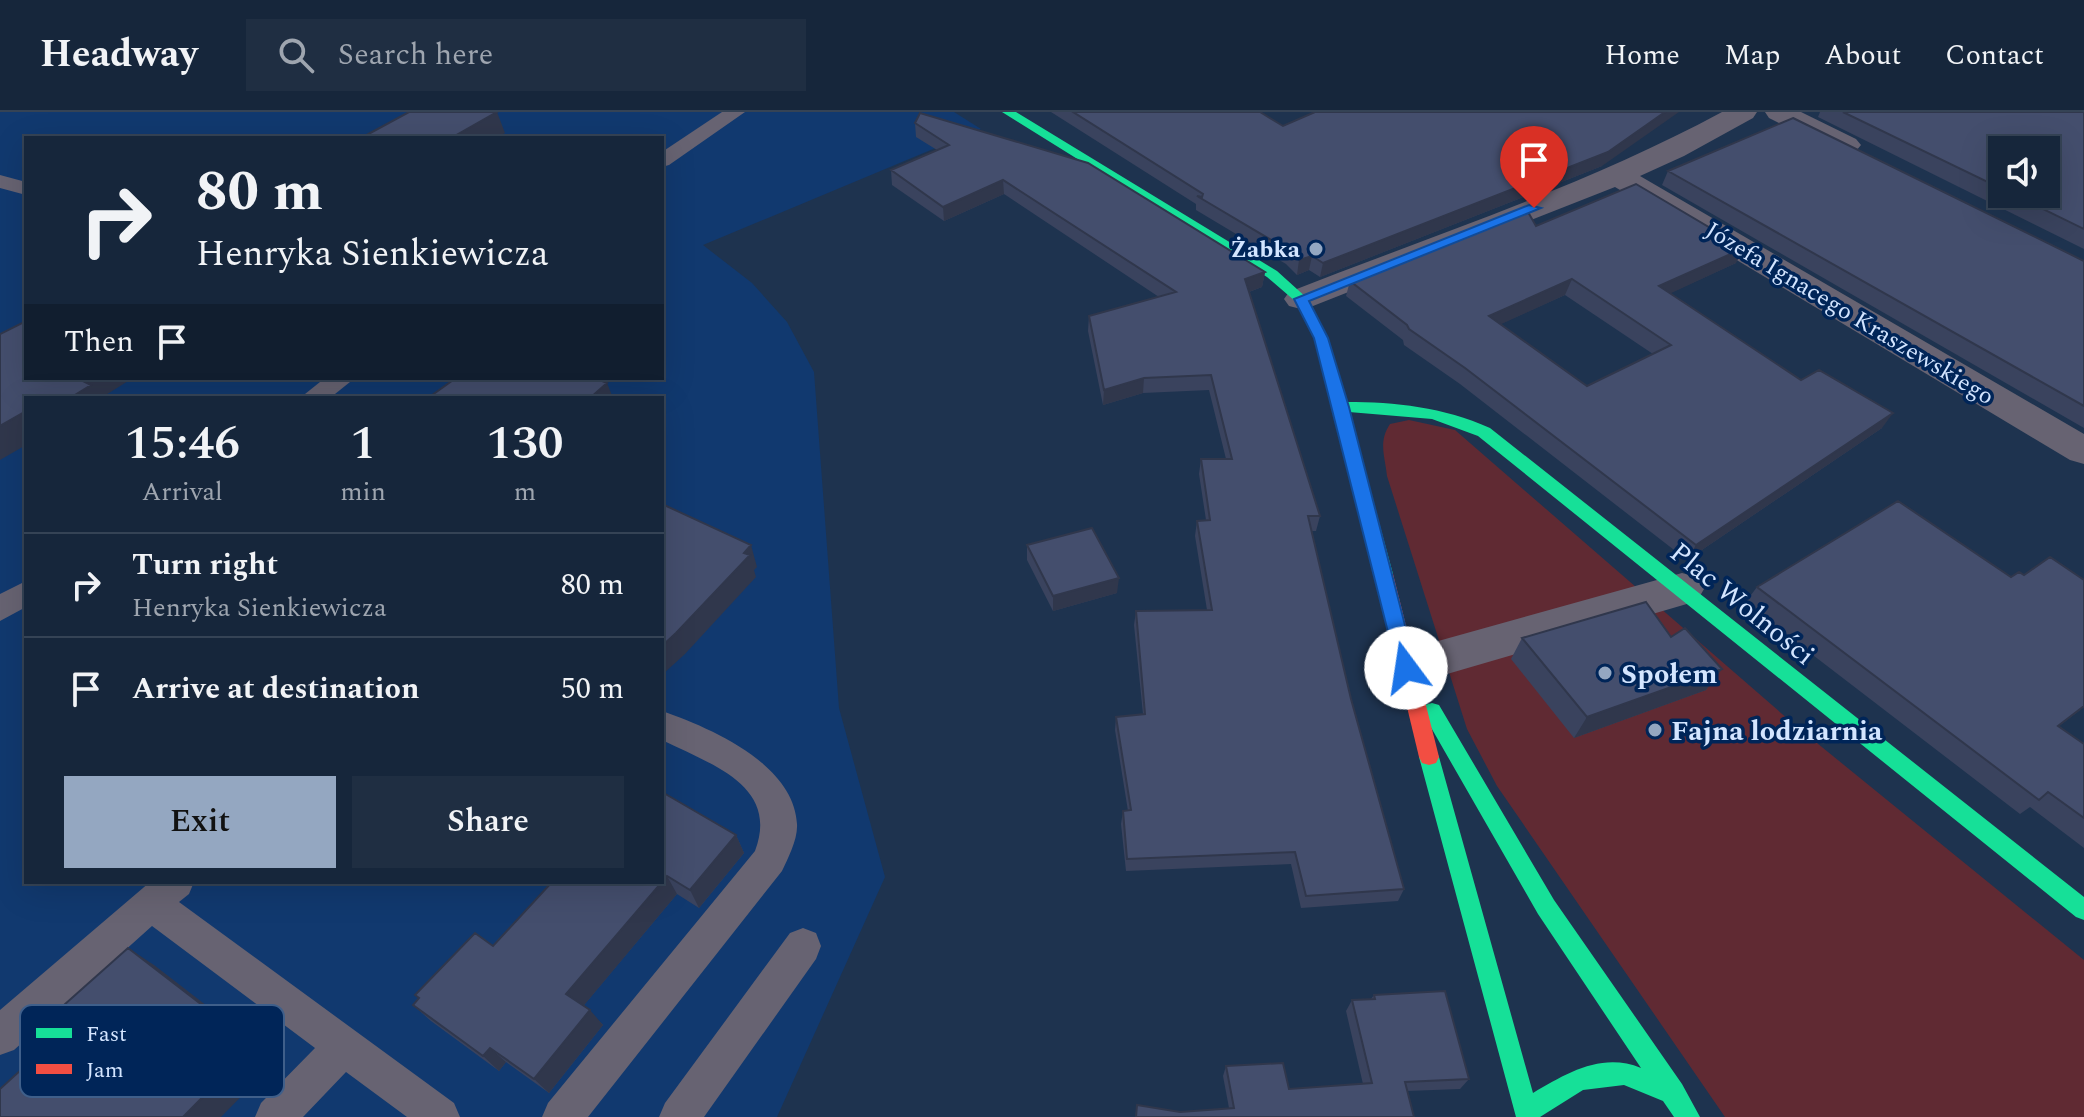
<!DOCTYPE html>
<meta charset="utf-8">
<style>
:root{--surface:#16263b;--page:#1f2e42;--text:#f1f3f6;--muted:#9ea5af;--line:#354355;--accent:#94a7c1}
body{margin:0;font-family:Spectral,serif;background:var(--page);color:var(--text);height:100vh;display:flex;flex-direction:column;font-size:30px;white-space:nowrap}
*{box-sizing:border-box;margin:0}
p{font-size:26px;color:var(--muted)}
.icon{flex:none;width:44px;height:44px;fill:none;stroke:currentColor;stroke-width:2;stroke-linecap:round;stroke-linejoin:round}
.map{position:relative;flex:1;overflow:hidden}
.sheet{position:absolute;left:24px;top:284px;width:640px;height:488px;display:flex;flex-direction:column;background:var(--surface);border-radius:0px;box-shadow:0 8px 32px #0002,0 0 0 2px var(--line)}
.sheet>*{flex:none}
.hud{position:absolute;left:24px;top:24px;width:640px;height:244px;border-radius:0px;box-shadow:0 8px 32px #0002,0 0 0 2px var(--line);background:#16263b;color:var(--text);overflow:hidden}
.fabs{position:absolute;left:1988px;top:24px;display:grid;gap:16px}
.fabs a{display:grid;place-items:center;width:72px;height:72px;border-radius:0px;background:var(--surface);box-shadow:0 8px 32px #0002,0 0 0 2px var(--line);font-size:40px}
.pin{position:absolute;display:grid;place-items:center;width:68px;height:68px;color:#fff;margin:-82px -34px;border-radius:50% 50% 50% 0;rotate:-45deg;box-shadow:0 0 8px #0007}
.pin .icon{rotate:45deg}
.me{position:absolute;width:88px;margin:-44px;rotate:346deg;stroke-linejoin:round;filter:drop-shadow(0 0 6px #0008)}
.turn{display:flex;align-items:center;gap:28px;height:168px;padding:0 40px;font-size:36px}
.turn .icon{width:104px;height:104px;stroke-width:2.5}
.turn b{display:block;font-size:56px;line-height:68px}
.then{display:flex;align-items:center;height:76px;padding:0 40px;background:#0003;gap:16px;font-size:30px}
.eta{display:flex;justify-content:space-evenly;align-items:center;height:136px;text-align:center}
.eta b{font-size:48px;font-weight:600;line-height:56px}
.cta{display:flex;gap:16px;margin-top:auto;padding:16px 40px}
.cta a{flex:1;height:92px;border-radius:0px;background:var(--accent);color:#111;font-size:32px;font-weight:600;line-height:92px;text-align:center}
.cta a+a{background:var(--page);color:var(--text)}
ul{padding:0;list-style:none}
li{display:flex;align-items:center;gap:24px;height:104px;padding:0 40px;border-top:2px solid var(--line)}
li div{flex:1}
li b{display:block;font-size:30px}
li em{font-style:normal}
header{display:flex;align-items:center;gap:48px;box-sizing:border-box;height:112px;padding:0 40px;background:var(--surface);border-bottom:2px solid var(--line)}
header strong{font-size:38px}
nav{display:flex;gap:44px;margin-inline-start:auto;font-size:28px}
.search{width:560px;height:72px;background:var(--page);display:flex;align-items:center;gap:20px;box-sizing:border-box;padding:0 28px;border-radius:0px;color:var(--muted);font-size:30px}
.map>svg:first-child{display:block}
</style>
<header>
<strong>Headway</strong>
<div class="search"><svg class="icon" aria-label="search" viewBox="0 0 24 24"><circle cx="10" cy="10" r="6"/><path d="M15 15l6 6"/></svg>Search here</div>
<nav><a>Home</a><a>Map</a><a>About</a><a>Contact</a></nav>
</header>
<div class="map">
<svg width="2084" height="1005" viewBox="0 0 2084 1005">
<rect width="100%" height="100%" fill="#1e334f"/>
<path fill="#11396f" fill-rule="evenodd" d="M0 0H954L981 17 703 133 752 171 787 210 814 260 839 596 885 765 777 1005H0ZM26 26H662V266H26ZM26 286H662V770H26Z"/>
<path fill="#602a33" d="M1409 308 1455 318 1796 614 2084 848V1005H1725L1497 674 1467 617 1387 364C1385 344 1378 330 1390 312Z"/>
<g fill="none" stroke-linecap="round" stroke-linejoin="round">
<path fill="#676372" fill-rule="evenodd" d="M722 0H745L669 53 662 55V40Z
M0 63 26 70V83L0 76Z
M325 266H355L330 286H300Z
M26 469V495L0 509V482Z
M662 599C711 616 794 652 797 712 798 727 788 746 782 759L588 1005H542L548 991 755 739C780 673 710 652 662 628Z
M150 770H194L189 782 179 790 454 991 460 1005H407L346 960 303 1005H255L261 991 315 936 152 814 14 938 0 943V898Z
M803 816 816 821 821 834 816 847 704 1005H659L665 991 790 821Z"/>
<path fill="#676372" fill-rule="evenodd" d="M1722 0H1757L1753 6 1684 44 1640 64 2084 322V352L2070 348 1615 75 1313 194 1301 197 1289 194 1284 187 1289 180C1434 123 1585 74 1722 0Z
M1765 0H1801L1856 27 1861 33 1856 39 1846 42 1836 39 1769 6Z
M1682 461 1697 465 1704 477 1697 489 1406 574 1390 569 1383 556 1390 543 1406 538Z"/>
<path fill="#16e098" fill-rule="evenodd" d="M1002 0H1016L1277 159 1308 187 1328 226 1346 290C1396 290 1443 295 1490 316L2084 785V808L2076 805 1478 324 1432 307 1349 300 1393 462 1390 467H1378L1314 226 1295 189 1267 165Z
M1432 591 1439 593 1554 788 1682 972 1700 1005H1674L1663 989 1624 973 1583 978 1540 1005H1516L1419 645 1422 639 1429 637 1436 639 1439 645 1533 981C1567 961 1602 940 1641 956L1538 802 1425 605 1422 599 1425 593Z"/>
<path fill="#f24e42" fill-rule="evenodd" d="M1384 455 1393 462 1439 645 1436 651 1429 653 1422 651 1419 645 1375 462Z"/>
</g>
<path fill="#3a435e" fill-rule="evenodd" d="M1051 0H1260L1283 14 1602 54 1320 165 1309 158 1297 163 1286 152 1196 98V92Z
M1820 0H2084V137L1818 5ZM2002 38 2046 82H2002Z
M915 11 1265 160 1262 175 1249 180 1320 404 1316 419H1312L1351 587 1404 777 1398 789 1301 796 1291 752 1126 759 1121 712 1123 699H1128L1115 618 1116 605 1143 602 1134 513 1136 499 1207 498 1195 424 1197 409 1206 408 1199 362 1201 347H1226L1209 278 1143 281 1103 293 1088 219 1089 204 1159 185 1004 82 944 109 892 73 891 58 937 38 916 25Z
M1668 59 2084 149V316L1662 73Z
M1536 114 1736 151 1670 181 1801 268 1882 316 1687 448 1460 272 1404 233 1403 228 1346 184 1350 169ZM1565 183 1653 242 1587 274 1500 212Z
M1027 433 1117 481 1053 499 1027 448Z
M2024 463 2084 595 2059 614 2084 632V736L2030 695 2020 702 1745 491 1757 475 2011 465Z
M1671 525 1722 557 1706 578 1574 626 1511 547 1522 526Z
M662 680 736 723 744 741 699 796 677 782 584 893 603 913 549 981 506 950 499 959 431 909 413 893 493 834Z
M1374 883 1469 967 1460 977 1407 979 1414 1005H1135L1137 993 1180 1000 1229 996 1223 964 1226 954 1289 977 1363 972 1346 899 1352 888 1371 887Z"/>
<path fill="#30374c" d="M497 0 505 21 497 26H451Z
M1665 0H1679L1602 54 1320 165 1323 151Z
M1003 68 1004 82 944 109 943 95Z
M1744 136 1736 151 1652 190 1659 174Z
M1312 144 1309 158 1297 163 1299 148Z
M1265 160 1262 175 1243 182 1245 167Z
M1572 167 1565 183 1484 220 1489 204Z
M77 266H133L101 286H70Z
M1144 266 1143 281 1103 293 1104 278Z
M607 271 613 286H590Z
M26 299V333L0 348V314Z
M1893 301 1882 316 1687 448 1696 433Z
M751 433 757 455 754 458 756 465 685 542 662 563V534Z
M1119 466 1117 481 1053 499V484Z
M1722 557 1706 578 1574 626 1587 605Z
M736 723 744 741 699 796 690 778Z
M667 764 677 782 580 898 566 882Z
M128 836 154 853 277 948 221 1005H183Z
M590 898 603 913 549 981 534 967Z
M490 936 506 950 499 959 483 944Z"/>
<path fill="#444e6d" stroke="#30374c" stroke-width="2" fill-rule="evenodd" d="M409 0H497L451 26H361Z
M1073 0H1260L1283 14 1315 0H1665L1608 40 1323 151 1312 144 1299 148 1288 138 1197 84 1202 85 1203 82Z
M1843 0H2084V117L2012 82H2046V38H2002V77Z
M920 1 1088 51 1265 160 1245 167 1320 404H1308L1351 587 1404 777 1306 784 1295 740 1127 747 1123 699 1131 698 1116 605 1145 602 1136 499 1212 498 1197 409 1210 408 1201 347H1232L1211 263 1144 266 1104 278 1089 204 1176 180 1003 68 943 95 891 58 949 33 915 11Z
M1793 6 2084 149V294L1668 59Z
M1636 72 1744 136 1659 174 1801 268 1819 258 1893 301 1696 433 1465 256 1409 217 1407 213 1350 169 1528 100 1536 114ZM1572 167 1671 233 1587 274 1489 204Z
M26 209V266H77L91 273 70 286H26V299L0 314V222Z
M456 266H595L607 271 590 286H428Z
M1898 389 2011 465 2019 460 2024 463 2050 445 2084 468V594L2058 614 2084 632V706L2048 680 2039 688 1757 475Z
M662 392 751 433 744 441 750 443 676 521 662 534Z
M1092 416 1119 466 1053 484 1027 433Z
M1646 490 1671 525 1685 516 1722 557 1587 605 1522 526Z
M662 680 736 723 690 778 667 764 662 769Z
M552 770H662L566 882 590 898 534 967 490 936 483 944 413 893 419 886 415 883 475 821 493 834Z
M128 836 254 933 183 1005H0V977L69 914 55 901Z
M1445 879 1469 967 1405 970 1414 1005H1136L1137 993 1180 1000 1234 996 1226 954 1283 951 1289 977 1372 971 1352 888 1375 887 1374 883Z"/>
<path fill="#1a73e8" stroke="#114b97" stroke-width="2" d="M1529 93 1541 96 1309 189 1328 226 1349 295 1416 556 1413 562H1400L1397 556 1314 226 1294 187Z"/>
<g fill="#94a7c1" stroke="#002558" stroke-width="3">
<circle cx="1316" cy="137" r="8"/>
<circle cx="1605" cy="561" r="8"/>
<circle cx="1655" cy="618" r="8"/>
</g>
<g text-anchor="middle" stroke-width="7" stroke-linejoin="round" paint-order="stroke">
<g font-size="24" font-weight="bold" fill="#d3e5ff" stroke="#002558" text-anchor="end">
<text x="1300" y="145">Żabka</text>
</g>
<g font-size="24" fill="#d3e5ff" stroke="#002558">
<text transform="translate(1850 201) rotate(31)" y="8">Józefa Ignacego Kraszewskiego</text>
</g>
<g font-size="28" fill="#d3e5ff" stroke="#002558">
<text transform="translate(1743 491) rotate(39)" y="10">Plac Wolności</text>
</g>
<g font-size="28" font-weight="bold" fill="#d3e5ff" stroke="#002558" text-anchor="start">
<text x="1621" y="571">Społem</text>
<text x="1671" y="628">Fajna lodziarnia</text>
</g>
</g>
<rect x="20" y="893" width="264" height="92" rx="12" fill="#002558" stroke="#3f5f8a" stroke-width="2"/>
<rect x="36" y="916" width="36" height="10" fill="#16e098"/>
<rect x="36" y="952" width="36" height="10" fill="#f24e42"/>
<g font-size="22" fill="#d3e5ff">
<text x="86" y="929">Fast</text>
<text x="86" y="965">Jam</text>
</g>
</svg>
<div class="fabs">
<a><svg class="icon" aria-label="sound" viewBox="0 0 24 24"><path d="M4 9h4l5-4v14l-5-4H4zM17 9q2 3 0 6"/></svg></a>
</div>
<div class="pin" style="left:1534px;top:96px;background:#d93025"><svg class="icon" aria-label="arrive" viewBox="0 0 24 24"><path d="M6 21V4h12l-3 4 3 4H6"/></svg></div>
<svg class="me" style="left:1406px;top:556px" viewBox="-20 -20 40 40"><circle r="19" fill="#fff"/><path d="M0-13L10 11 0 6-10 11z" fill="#1a73e8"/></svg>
<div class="hud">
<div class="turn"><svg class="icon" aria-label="right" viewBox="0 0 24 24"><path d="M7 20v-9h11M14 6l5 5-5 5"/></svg><div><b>80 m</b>Henryka Sienkiewicza</div></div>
<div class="then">Then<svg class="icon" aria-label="arrive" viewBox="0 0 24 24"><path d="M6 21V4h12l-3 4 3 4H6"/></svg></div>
</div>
<section class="sheet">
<div class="eta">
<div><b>15:46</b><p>Arrival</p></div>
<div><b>1</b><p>min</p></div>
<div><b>130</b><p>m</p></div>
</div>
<ul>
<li><svg class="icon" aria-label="right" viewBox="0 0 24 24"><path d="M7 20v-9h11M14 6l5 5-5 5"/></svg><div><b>Turn right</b><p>Henryka Sienkiewicza</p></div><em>80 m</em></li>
<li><svg class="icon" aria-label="arrive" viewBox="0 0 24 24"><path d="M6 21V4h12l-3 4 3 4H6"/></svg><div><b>Arrive at destination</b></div><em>50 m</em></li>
</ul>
<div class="cta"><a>Exit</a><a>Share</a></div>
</section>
</div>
